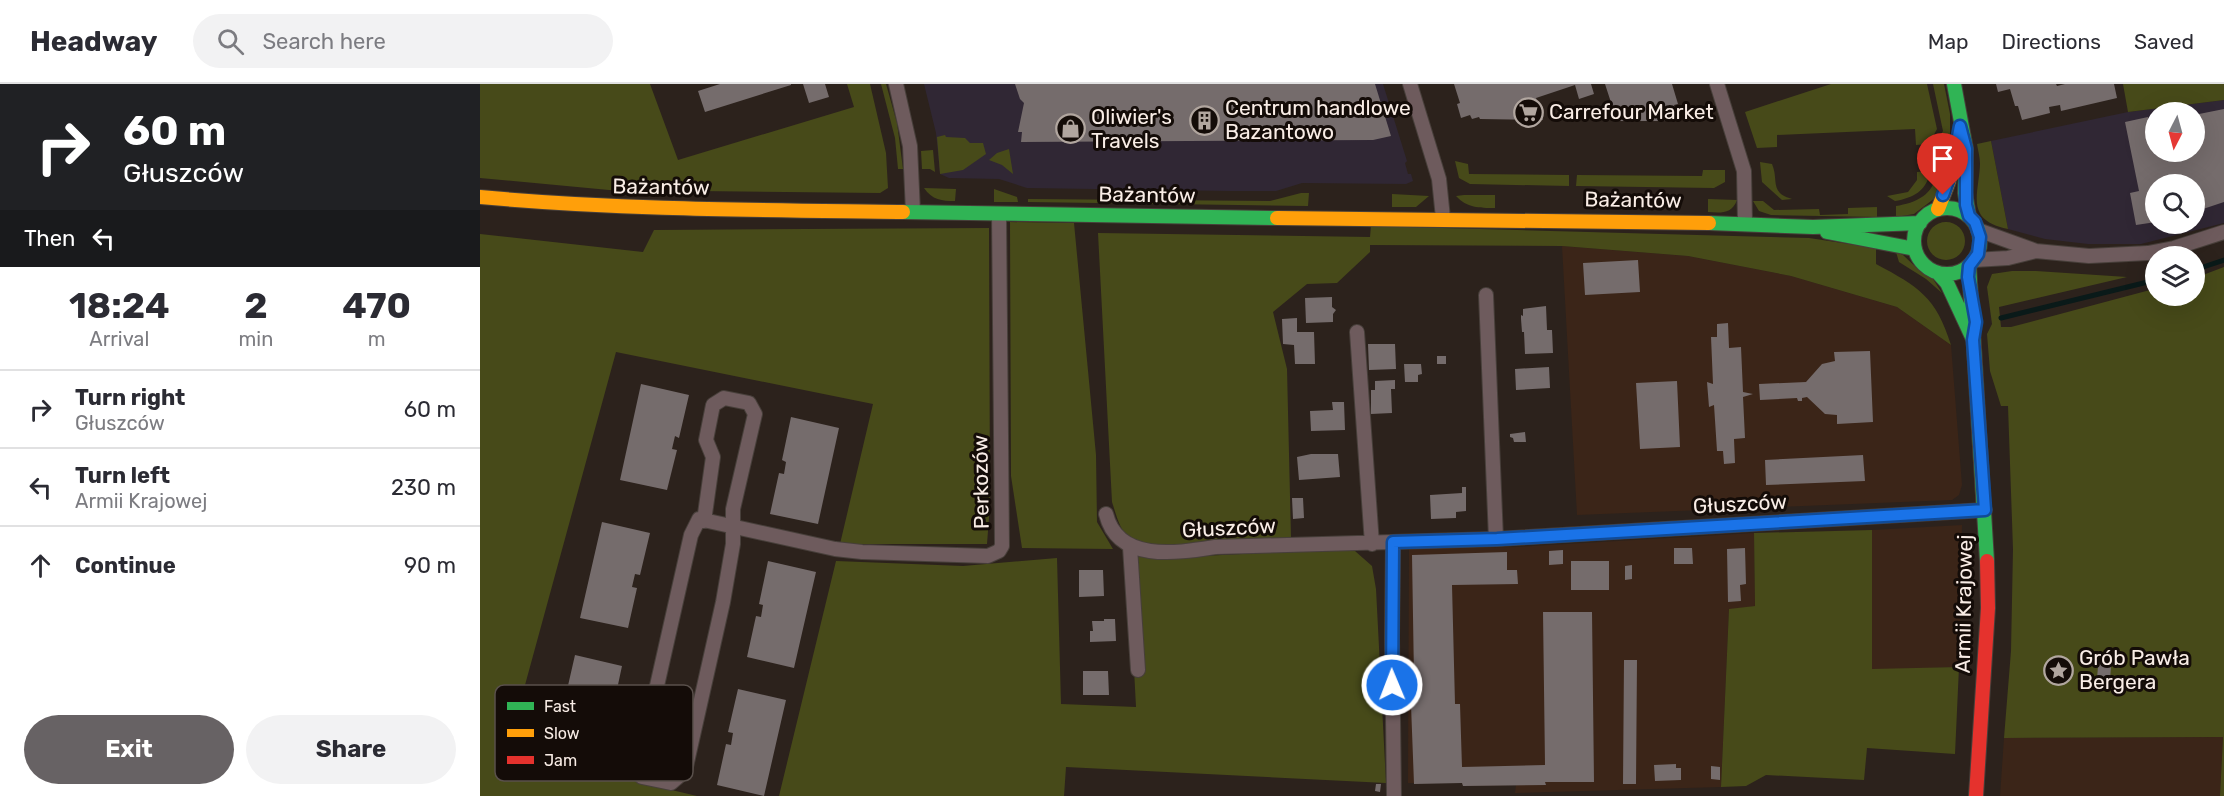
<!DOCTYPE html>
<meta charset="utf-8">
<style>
:root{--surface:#fff;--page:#f2f2f3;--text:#2b2b33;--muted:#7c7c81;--line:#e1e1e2;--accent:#676264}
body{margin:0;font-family:Rubik,sans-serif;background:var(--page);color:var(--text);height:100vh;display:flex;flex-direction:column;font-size:22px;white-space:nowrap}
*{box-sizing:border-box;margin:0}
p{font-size:20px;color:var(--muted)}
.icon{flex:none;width:33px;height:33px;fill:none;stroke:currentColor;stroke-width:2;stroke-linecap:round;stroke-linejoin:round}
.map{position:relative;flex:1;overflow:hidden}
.panel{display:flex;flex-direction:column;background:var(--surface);width:480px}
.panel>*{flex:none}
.top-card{background:#202124;color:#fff;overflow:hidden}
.needle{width:39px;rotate:186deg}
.controls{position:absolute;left:1665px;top:18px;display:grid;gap:12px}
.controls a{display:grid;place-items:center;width:60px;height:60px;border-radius:50%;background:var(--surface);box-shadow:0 6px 24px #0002;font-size:30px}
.pin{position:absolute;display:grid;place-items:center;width:51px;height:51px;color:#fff;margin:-62px -26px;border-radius:50% 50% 50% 0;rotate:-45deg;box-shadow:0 0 6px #0007}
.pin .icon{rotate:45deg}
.me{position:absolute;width:66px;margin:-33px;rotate:359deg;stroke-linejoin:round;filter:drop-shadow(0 0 4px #0008)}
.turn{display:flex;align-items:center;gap:21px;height:126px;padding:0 24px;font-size:27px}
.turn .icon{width:78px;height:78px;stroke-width:2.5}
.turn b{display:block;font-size:42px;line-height:51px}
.then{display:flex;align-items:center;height:57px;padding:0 24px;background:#0003;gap:12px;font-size:22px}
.eta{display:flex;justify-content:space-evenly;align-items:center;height:102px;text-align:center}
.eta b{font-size:36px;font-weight:700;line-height:42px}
.primary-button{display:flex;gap:12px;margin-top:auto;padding:12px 24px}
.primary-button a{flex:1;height:69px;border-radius:36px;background:var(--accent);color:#fff;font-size:24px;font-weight:700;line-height:69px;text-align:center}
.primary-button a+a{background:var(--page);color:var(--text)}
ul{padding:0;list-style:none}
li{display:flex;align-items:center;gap:18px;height:78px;padding:0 24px;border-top:2px solid var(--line)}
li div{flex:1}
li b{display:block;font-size:22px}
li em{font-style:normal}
header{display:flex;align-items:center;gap:36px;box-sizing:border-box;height:84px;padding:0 30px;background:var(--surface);border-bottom:2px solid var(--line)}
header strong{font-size:28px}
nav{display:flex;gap:33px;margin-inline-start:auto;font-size:21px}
.search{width:420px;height:54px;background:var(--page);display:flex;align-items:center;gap:15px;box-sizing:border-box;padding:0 21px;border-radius:33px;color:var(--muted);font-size:22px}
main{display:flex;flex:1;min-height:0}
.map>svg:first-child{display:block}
</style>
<header>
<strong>Headway</strong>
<div class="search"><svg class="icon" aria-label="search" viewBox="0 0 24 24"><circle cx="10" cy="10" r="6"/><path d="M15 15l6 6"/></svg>Search here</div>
<nav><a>Map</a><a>Directions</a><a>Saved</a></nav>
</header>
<main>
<section class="panel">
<div class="top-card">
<div class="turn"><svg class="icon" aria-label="right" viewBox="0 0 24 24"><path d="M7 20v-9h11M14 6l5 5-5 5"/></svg><div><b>60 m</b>Głuszców</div></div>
<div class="then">Then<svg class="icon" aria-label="left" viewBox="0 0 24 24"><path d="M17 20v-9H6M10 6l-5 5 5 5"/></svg></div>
</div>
<div class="eta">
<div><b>18:24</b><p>Arrival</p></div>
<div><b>2</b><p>min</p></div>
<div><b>470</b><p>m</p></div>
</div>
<ul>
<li><svg class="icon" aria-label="right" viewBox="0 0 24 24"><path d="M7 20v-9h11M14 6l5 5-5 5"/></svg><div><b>Turn right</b><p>Głuszców</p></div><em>60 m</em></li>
<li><svg class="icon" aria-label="left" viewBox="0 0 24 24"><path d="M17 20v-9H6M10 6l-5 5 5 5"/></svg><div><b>Turn left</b><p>Armii Krajowej</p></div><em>230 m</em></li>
<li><svg class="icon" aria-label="ahead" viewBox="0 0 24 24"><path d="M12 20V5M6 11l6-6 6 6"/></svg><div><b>Continue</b></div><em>90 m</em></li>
</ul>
<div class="primary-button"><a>Exit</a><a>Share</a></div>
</section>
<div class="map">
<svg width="1744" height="712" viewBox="0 0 1744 712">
<rect width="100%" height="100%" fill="#2c221c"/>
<path fill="#302734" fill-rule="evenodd" d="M444 0H903L927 77 925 79 928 90H931L933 97 926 100 822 99 796 107H750L547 104 519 95 469 94 460 90 456 49Z
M1744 16V139L1661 160H1608L1565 155 1528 145 1511 57 1648 28ZM1676 28H1714V68H1676ZM1676 100H1714V140H1676Z"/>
<path fill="#3b2518" d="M1082 162 1208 172 1311 192 1417 223 1471 261 1482 401 1479 411 1472 416 1097 431Z
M1482 441 1479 583 1392 586V446Z
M1274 449 1275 522 1249 526 1241 703 1035 709 1036 701 983 702 982 699H928L929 464 1036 463Z
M1743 653 1740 712H1520L1524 654Z"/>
<path fill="#474a19" d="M0 0H170L198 76 374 23 367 0H390L406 69 408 104 400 109 129 106 0 94Z
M401 0H406L417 39 423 85H418L415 54Z
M1351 0H1447L1457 45 1449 60 1436 61 1435 45 1297 51V63L1277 64 1265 28Z
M1453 0H1464L1470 30V64L1455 114 1434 130 1416 133V122C1435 119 1455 111 1456 88 1456 80 1454 72 1455 64 1455 58 1460 52 1463 47Z
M1643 0H1744V16L1648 28Z
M465 51 466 53 485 54 490 59H503L506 70 483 86 460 90 457 53Z
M1511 57 1528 145C1484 136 1499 110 1500 80 1500 73 1498 67 1497 60Z
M529 65 533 90 522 81 509 76 517 69Z
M453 66 455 88 450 85H442L441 67Z
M975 77 988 80 989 90 1089 91V102L990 100 979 94Z
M1280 78 1292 80C1299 96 1289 109 1312 115L1302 116 1282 98Z
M1223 86H1245V98L1234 104 1096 102 1097 91 1222 92Z
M1450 87C1447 107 1433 114 1415 117L1407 112 1428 108 1437 96V88Z
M444 104 476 105 475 117C462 117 452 116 444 104Z
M514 105 537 113 538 118H514Z
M821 109H829L828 122 548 118V115L790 117Z
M912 110 949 112 936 123H912Z
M984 111H1015V124C999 124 987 124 976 112Z
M1228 115 1257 116C1252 130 1241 129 1228 128Z
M1273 117H1283L1294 126 1339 125 1340 131 1368 130V124L1397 123V133L1291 131 1279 127Z
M1447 157a19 19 0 1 1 38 0a19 19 0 1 1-38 0Z
M530 138 594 139 616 371 617 438 633 465 542 464 531 392Z
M891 142 1329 154 1396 164V180C1439 203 1456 213 1471 261L1417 223 1311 192 1208 172 1082 162 890 161V168L857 199 827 200 793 228 807 285 811 454C784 456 671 469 654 458 640 449 637 433 632 418L618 149 890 153Z
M509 144 510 421 507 460H360L393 320 136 268 27 667 217 712H0V150L163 168 174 146Z
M1416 168 1423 171 1440 187 1453 195 1462 209 1446 195 1419 178Z
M1744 183V712H1740L1743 653 1524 654 1531 567 1533 465 1528 322H1521L1510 287 1507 250 1512 240 1507 203 1512 190 1532 187H1556L1647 193 1519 223 1521 243H1531L1670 206 1675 202 1676 212H1714L1715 194Z
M1392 446V585L1479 583 1475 670 1387 664 1384 696 1286 691 1266 702 1241 703 1249 525 1275 522 1274 449Z
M844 466 875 467 892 482 896 505 906 699 586 683 584 712H299L356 477 483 482 577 474 581 620 656 623 648 471 722 472Z"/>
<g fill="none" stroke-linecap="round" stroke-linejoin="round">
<path stroke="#0a1a19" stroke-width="5" d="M1714 186 1744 176
M1521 234 1676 196"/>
</g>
<path fill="#756c6c" d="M240 0H311V1L225 28 218 7Z
M323 0H345L349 13 329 19Z
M535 0H895L911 52 893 56 541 58 542 48H538L544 19 540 15Z
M974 0H1111L1114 10 1099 15 1095 1 1056 14 1063 36 1000 35 999 33 992 35 990 31 981 34 977 20 980 19Z
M1125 0H1192L1198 20 1194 21 1196 28 1188 31 1190 37H1137Z
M1516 0H1576L1577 2 1585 0H1634L1637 14 1581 27 1580 21 1569 23 1570 29 1542 36 1538 22H1535L1530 5 1518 8Z
M1744 25V118L1714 128V100H1676V138L1656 141 1650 109 1659 107 1645 38 1668 33 1669 37 1676 36V68H1714V31Z
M1158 176 1160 208 1105 211 1103 179Z
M852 213V223L856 226 853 230V238L826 239 825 214Z
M1066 222 1067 246H1072L1073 269 1045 270 1044 248H1042L1041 235V231L1043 232V225Z
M817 234V248H834L835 280H815L814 261 803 260 802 235Z
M1248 239 1249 264 1261 263 1263 308 1273 310 1263 313 1265 354 1254 355 1255 379 1244 380 1243 367H1237L1234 321 1229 323 1227 298 1233 300 1231 253H1237V240Z
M888 260H915L916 285 889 286Z
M1390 267 1393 338 1357 340V331L1345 330 1327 313 1322 314V317H1318L1317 314 1280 316 1279 300 1326 298 1342 280 1355 277 1354 268Z
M957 272H966V280H957Z
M924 280H941L942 290 938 291V298H925Z
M1069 283 1070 304 1036 306 1035 285Z
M915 296V305H911L912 329 891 330V306H895V297Z
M1197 297 1200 363 1160 365 1156 299Z
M161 300 209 311 199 354 195 352 192 365 197 366 187 406 140 396Z
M852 318H864L865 346 831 347 830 327 853 326Z
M311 333 359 344 338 440 290 430 299 389 304 390 306 378 302 376Z
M1045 348 1046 358H1034L1033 354 1030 353V350Z
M831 370H858L860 393 819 396 817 373Z
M1383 371 1385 397 1286 401 1285 376Z
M982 403H986V427L976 428V434L951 435 950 411 982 409Z
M812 414H823L824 434 813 435Z
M122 438 170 449 160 491 155 490 152 503 157 504 148 544 100 534Z
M1194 464H1212L1213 480H1194Z
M1265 464 1266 500 1260 501 1261 517 1248 518 1247 465Z
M1083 466V480L1069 481V467Z
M1027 468V486H1037L1038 500 972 501 975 620H980L982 683 1065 681 1063 528H1112L1114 698H1065L1066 701 983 702 982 699 934 700 931 621V594H934L932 471Z
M288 477 336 488 314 584 267 573 276 532 281 533 283 521 279 520Z
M1091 477H1129V506H1091Z
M1152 481V495L1145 496V482Z
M599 486H623L624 512 599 513Z
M624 535H635L636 557 610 558V547H613L612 537H624Z
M1619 569 1632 570 1630 596 1617 595Z
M95 571 142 582 133 624 128 623 125 635 130 636 121 677 73 667Z
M1144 576H1157L1156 700H1143Z
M603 587H628L629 611H603Z
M258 605 306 616 284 712 237 701 246 660 251 661 253 649 248 648Z
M1196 680V684H1201V696L1175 697 1174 681Z
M1231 682 1240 683V696L1231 695Z
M896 700H901L900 708 895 707Z"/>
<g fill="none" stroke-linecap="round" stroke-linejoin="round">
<defs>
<path id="street" d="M416 0 430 62 433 128
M930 0 959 95 963 134
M1237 0 1264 87 1265 139
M1498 146 1556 167 1609 172 1668 169 1694 164 1744 148
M1494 176 1528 174 1556 167
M1006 211 1016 455
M877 248 892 460
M626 430C638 479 697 469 735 463L1016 455 1505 426
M224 437 233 373 226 356 233 321 244 314 269 319 275 330 253 425V460L243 518 205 687 191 699 162 693 160 677 211 451 219 435 355 465 382 468 508 472 519 467 522 462 519 130
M913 458 912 553 914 712
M650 463 658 586"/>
<path id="fast" d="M1474 0 1486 65 1485 109 1489 132
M1434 157a33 33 0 1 1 66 0a33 33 0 1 1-66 0Z
M423 128 797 134
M1229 139 1333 143 1440 139
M1347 148 1435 165
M1489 182 1507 477
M1458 189 1467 199 1493 255"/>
<path id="slow" d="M0 113C141 126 282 126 423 128
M1458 125 1469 97 1478 53
M797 134 1229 139"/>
<path id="jam" d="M1496 712 1508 524 1507 477"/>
</defs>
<use href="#street" stroke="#473f3a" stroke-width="16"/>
<use href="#fast" stroke="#473f3a" stroke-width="16"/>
<use href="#slow" stroke="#473f3a" stroke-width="16"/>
<use href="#jam" stroke="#473f3a" stroke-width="16"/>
<use href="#street" stroke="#6e5b5d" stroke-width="14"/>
<use href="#fast" stroke="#30b455" stroke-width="14"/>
<use href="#slow" stroke="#ff9f0a" stroke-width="14"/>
<use href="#jam" stroke="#e5322d" stroke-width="14"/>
</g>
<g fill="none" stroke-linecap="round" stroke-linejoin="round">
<defs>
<path id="route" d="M912 601 913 458 1017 455 1505 426 1493 256 1496 238 1488 193 1489 182 1498 170 1500 153 1495 138 1489 132 1486 121V65L1480 42 1471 89 1463 111"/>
</defs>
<use href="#route" stroke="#114b97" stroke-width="15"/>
<use href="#route" stroke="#1a73e8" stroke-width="10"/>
</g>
<defs>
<symbol id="supermarket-ring" viewBox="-11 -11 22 22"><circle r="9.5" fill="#140c08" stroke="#b1a69f" stroke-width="1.5"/><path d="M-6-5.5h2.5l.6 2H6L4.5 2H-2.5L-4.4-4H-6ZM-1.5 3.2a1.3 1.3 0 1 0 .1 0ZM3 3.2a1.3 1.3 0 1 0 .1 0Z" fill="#b1a69f"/></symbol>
<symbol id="building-ring" viewBox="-11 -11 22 22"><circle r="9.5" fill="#140c08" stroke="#b1a69f" stroke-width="1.5"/><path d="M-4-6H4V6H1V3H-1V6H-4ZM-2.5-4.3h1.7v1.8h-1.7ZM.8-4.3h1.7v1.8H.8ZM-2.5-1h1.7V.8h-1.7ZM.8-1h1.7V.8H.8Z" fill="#b1a69f"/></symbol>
<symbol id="shop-ring" viewBox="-11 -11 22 22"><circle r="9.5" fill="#140c08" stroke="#b1a69f" stroke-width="1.5"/><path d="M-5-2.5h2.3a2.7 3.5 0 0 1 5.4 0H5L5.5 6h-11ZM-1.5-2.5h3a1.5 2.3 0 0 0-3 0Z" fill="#b1a69f"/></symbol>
<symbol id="sight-ring" viewBox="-11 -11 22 22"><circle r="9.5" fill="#140c08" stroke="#b1a69f" stroke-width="1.5"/><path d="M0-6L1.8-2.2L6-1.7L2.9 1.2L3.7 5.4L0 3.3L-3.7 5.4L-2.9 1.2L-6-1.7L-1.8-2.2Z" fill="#b1a69f"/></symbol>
</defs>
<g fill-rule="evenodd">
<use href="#supermarket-ring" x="1032" y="12" width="33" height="33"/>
<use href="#building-ring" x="708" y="20" width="33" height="33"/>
<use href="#shop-ring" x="574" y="28" width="33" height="33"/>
<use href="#sight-ring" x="1562" y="570" width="33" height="33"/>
</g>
<g text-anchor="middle" stroke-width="6" stroke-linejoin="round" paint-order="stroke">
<g font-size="21" fill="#f9ede6" stroke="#140c08" text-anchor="start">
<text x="745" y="31">Centrum handlowe<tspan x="745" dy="24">Bazantowo</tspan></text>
<text x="1069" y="35">Carrefour Market</text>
<text x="611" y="40">Oliwier's<tspan x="611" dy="24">Travels</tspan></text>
<text x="1599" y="581">Grób Pawła<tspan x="1599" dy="24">Bergera</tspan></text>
</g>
<g font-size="21" fill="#f9ede6" stroke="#140c08">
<text transform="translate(181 103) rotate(1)" y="7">Bażantów</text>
<text transform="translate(667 111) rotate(1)" y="7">Bażantów</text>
<text transform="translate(1153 116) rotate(1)" y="7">Bażantów</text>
<text transform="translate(501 398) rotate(-91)" y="7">Perkozów</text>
<text transform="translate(1260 420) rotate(-3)" y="7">Głuszców</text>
<text transform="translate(749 444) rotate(-3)" y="7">Głuszców</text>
<text transform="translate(1484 520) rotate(-89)" y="7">Armii Krajowej</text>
</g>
</g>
<rect x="15" y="601" width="198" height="96" rx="9" fill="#140c08" stroke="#59504b" stroke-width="1.5"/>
<rect x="27" y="618" width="27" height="8" fill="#30b455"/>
<rect x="27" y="645" width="27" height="8" fill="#ff9f0a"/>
<rect x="27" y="672" width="27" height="8" fill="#e5322d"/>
<g font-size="16" fill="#f9ede6">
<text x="64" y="628">Fast</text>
<text x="64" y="655">Slow</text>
<text x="64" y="682">Jam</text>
</g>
</svg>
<div class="controls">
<a><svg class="needle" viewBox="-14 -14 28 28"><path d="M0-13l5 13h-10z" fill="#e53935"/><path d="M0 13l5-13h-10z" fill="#7c7c81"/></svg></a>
<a><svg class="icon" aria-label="search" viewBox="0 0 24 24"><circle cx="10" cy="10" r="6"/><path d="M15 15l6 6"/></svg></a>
<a><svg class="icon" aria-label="layers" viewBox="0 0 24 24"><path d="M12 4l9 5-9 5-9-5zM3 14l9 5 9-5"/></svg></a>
</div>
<div class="pin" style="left:1463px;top:111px;background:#d93025"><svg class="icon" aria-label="arrive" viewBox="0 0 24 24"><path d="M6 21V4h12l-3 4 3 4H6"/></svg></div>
<svg class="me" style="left:912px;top:601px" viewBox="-20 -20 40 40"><circle r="17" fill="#1a73e8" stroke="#fff" stroke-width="3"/><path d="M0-11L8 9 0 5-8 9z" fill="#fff"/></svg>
</div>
</main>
